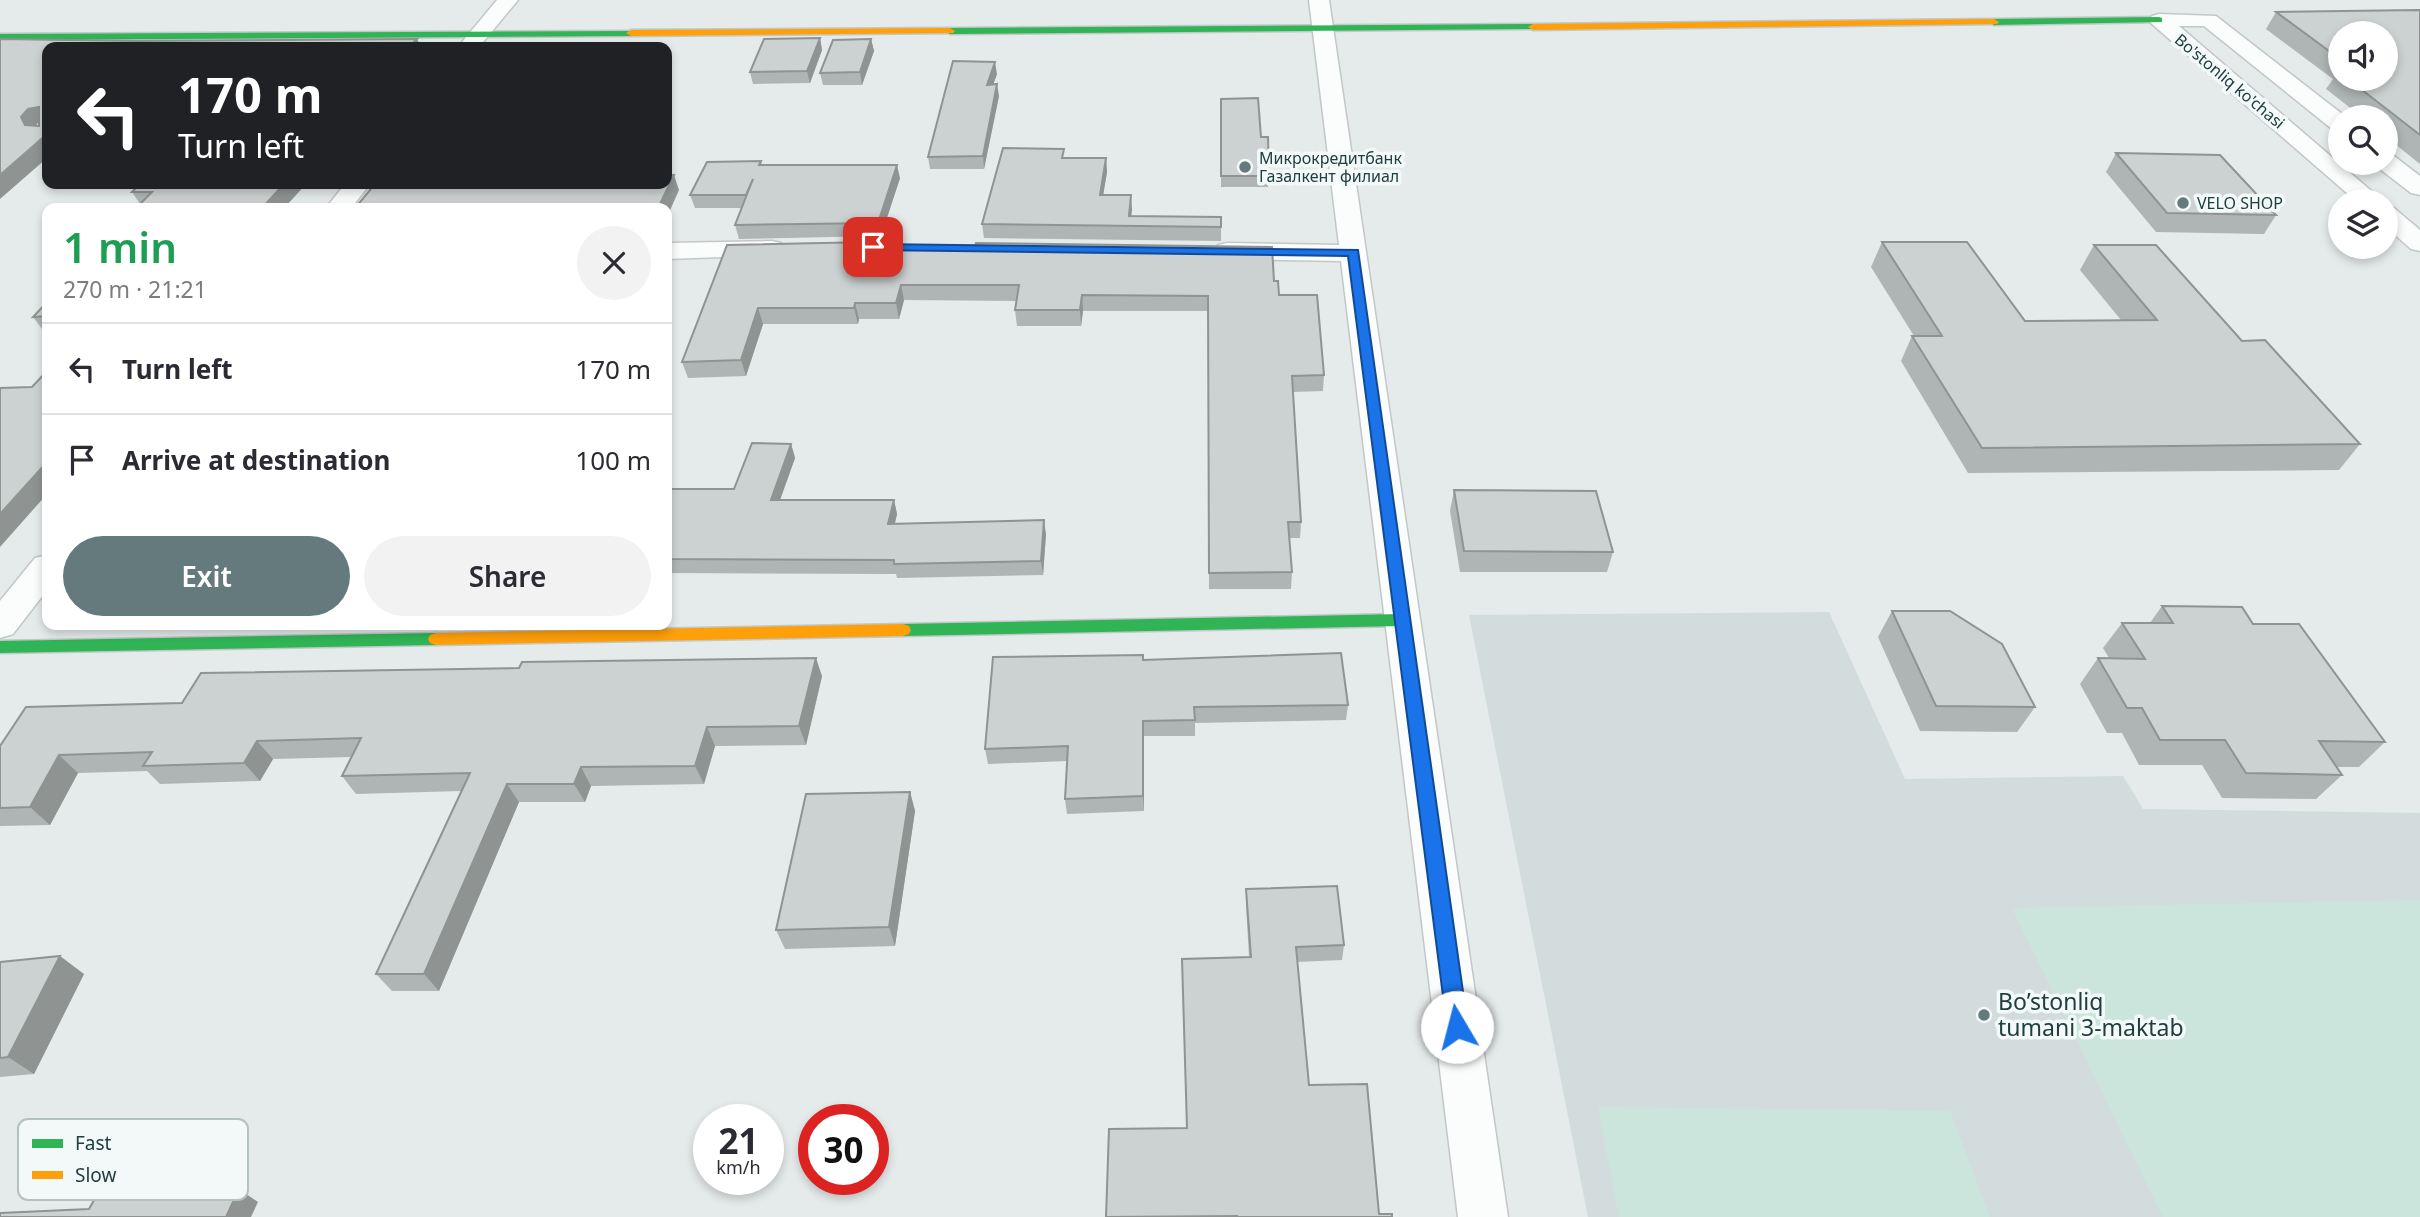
<!DOCTYPE html>
<meta charset="utf-8">
<style>
:root{--surface:#fff;--page:#f2f2f3;--text:#2b2b33;--muted:#7c7c81;--line:#e1e1e2;--accent:#657a7c}
body{margin:0;font-family:"Noto Sans",sans-serif;background:var(--page);color:var(--text);height:100vh;display:flex;flex-direction:column;font-size:26px;white-space:nowrap}
*{box-sizing:border-box;margin:0}
p{font-size:23px;color:var(--muted)}
.icon{flex:none;width:38px;height:38px;fill:none;stroke:currentColor;stroke-width:2;stroke-linecap:round;stroke-linejoin:round}
.map{position:relative;flex:1;overflow:hidden}
.drawer{position:absolute;left:42px;top:203px;width:630px;height:427px;display:flex;flex-direction:column;background:var(--surface);border-radius:14px;box-shadow:0 4px 10px #0003}
.drawer>*{flex:none}
.guide{position:absolute;left:42px;top:42px;width:630px;height:147px;border-radius:14px;box-shadow:0 4px 10px #0003;background:#202124;color:#fff;overflow:hidden}
.controls{position:absolute;left:2328px;top:21px;display:grid;gap:14px}
.controls a{display:grid;place-items:center;width:70px;height:70px;border-radius:50%;background:var(--surface);box-shadow:0 4px 10px #0003;font-size:35px}
.speed{position:absolute;left:693px;top:1104px;display:flex;gap:14px;font-size:35px;font-weight:700;text-align:center}
.speed>*{display:grid;place-content:center;width:91px;height:91px;border-radius:50%;background:var(--surface);box-shadow:0 4px 10px #0003;line-height:1}
.speed small{font-size:18px;font-weight:400}
.speed .limit{border:10px solid #d22;background:#fff;color:#111}
.pin{position:absolute;display:grid;place-items:center;width:60px;height:60px;color:#fff;margin:-30px;border-radius:14px;box-shadow:0 4px 10px #0006}
.me{position:absolute;width:77px;margin:-38px;rotate:352deg;stroke-linejoin:round;filter:drop-shadow(0 0 5px #0008)}
.turn{display:flex;align-items:center;gap:24px;height:147px;padding:0 21px;font-size:32px}
.turn .icon{width:91px;height:91px;stroke-width:2.5}
.turn b{display:block;font-size:49px;line-height:60px}
.round{display:grid;place-items:center;flex:none;width:74px;height:74px;border-radius:37px;background:var(--page)}
.summary{display:flex;align-items:center;justify-content:space-between;height:119px;padding:0 21px}
h1{font-size:42px;font-weight:600;line-height:52px;color:#1e9e55}
.cta{display:flex;gap:14px;margin-top:auto;padding:14px 21px}
.cta a{flex:1;height:80px;border-radius:42px;background:var(--accent);color:#fff;font-size:28px;font-weight:600;line-height:80px;text-align:center}
.cta a+a{background:var(--page);color:var(--text)}
ul{padding:0;list-style:none}
li{display:flex;align-items:center;gap:21px;height:91px;padding:0 21px;border-top:2px solid var(--line)}
li div{flex:1}
li b{display:block;font-size:26px}
li em{font-style:normal}
.map>svg:first-child{display:block}
</style>
<div class="map">
<svg width="2420" height="1217" viewBox="0 0 2420 1217">
<rect width="100%" height="100%" fill="#e5eaea"/>
<path fill="#d2dcdc" d="M1829 612 1905 779 2123 776 2143 809 2420 813V1217H1588L1469 615Z"/>
<path fill="#cce5dc" d="M2420 900V1217H2163L2012 908Z
M1598 1107 1950 1111 1990 1217H1619Z"/>
<g fill="none" stroke-linecap="round" stroke-linejoin="round">
<defs>
<path id="street" d="M497 0H518L479 47H458Z
M1309 0H1329L1508 1217H1458L1341 261 1227 259 1218 257 1214 251 1218 245 1227 243 1339 245Z
M2159 14 2216 16 2346 117H2340V131L2332 129 2204 26H2179L2383 201H2356L2152 24 2149 20 2152 16Z
M2385 154 2394 156 2420 176V195L2411 193 2376 166 2374 163H2385Z
M345 184H370L351 208H326Z
M2385 205 2394 208 2420 230V251L2411 249 2385 226Z
M772 241 781 243 785 249 781 255 667 259V243Z
M47 555V590L13 634 0 638V601L35 558Z"/>
<path id="fast" d="M2159 17 2162 18V22L1994 25 1989 22 1994 19Z
M1533 24 1538 27 1536 29 950 34 945 31 950 28Z
M634 31 636 33 631 36 0 40V34Z
M1401 614 1409 620 1401 626 903 636 897 634 895 630 897 626 903 624Z
M436 633 442 635 444 639 442 643 436 645 0 653V641Z"/>
<path id="slow" d="M1994 19 1999 22 1997 24 1533 30 1528 27 1533 24Z
M950 28 955 31 953 33 631 36 626 33 631 30Z
M903 624 909 626 911 630 909 634 903 636 436 645 430 643 428 639 430 635 436 633Z"/>
</defs>
<use href="#street" stroke="#c2c7c7" stroke-width="3"/>
<use href="#fast" stroke="#c0c8c8" stroke-width="3"/>
<use href="#slow" stroke="#c0c8c8" stroke-width="3"/>
<use href="#street" fill="#fbfcfc" fill-rule="evenodd"/>
<use href="#fast" fill="#30b455" fill-rule="evenodd"/>
<use href="#slow" fill="#ff9f0a" fill-rule="evenodd"/>
</g>
<path fill="#afb5b4" fill-rule="evenodd" d="M2420 10V164L2385 136V117H2362L2326 89 2333 79 2266 29 2276 12ZM2340 33 2385 79H2340Z
M820 38 822 50 810 83 753 84 750 72Z
M871 39 874 51 862 85H823L820 73Z
M997 74 993 85 999 96 984 169H930L928 157Z
M1221 99 1261 137 1269 176 1268 187H1221Z
M2116 153 2276 215 2264 234 2156 232 2106 172Z
M1065 158H1106L1107 172 1103 195 1132 209 1131 216 1221 217V241L984 238 982 224Z
M761 161 762 165 900 178 881 236 739 239 735 225 742 208H695L690 195Z
M306 184 284 208H136L140 204 132 192Z
M1882 242 2025 321 2121 320 2080 270 2094 245 2242 341 2360 444 2339 470 1968 473 1901 361 1912 336H1914L1871 267Z
M727 245 874 246 1274 281 1279 295 1324 375 1323 391 1293 392 1301 522 1300 538H1289L1292 572 1291 589H1209L1208 311H1083L1081 326H1017L1015 310 1017 301 904 300 899 319H859L858 324H763L746 376 688 378 682 362Z
M47 302V333H45L33 317Z
M791 444 795 458 780 500H894L897 514 895 524 1046 534 1043 575 897 578 896 574 667 573V489H734Z
M1454 490 1613 552 1607 572H1460L1450 511Z
M2162 606 2253 624 2385 742 2359 767H2337L2342 775 2316 799 2222 798 2202 765H2139L2122 733H2107L2080 684 2098 658H2109L2103 648 2122 623H2150Z
M1892 611 2035 707 2017 732 1920 731 1878 637Z
M1143 660 1348 705 1346 720 1195 723V736H1144V811L1067 814 1065 799 1067 761 988 764 985 749Z
M822 676 806 745 715 746 704 784 591 786 585 802H519L439 991H392L376 974 461 791 356 794 342 776 352 757 273 759 260 781 160 784 147 771 78 773 50 825 0 826V746L182 703Z
M910 792 915 811 895 946 785 949 776 930Z
M1246 889 1344 945 1342 960 1297 962 1309 1085 1379 1214 1392 1217H1106L1187 1128 1249 957 1246 905Z
M0 962 84 974 34 1074 0 1077Z"/>
<path fill="#8f9392" d="M820 38 822 50 810 83 807 71Z
M417 39 421 47H409Z
M871 39 874 51 862 85 860 72Z
M995 62 997 74 989 96 987 85Z
M997 84 999 96 984 169 983 156Z
M39 107 38 123 31 131 25 125 21 117 28 109Z
M47 134V158L0 199V175Z
M1106 158 1107 172 1101 208 1100 195Z
M897 165 900 178 881 236 878 223Z
M674 175 679 190 667 217V208H658Z
M284 184H306L284 208H262Z
M1131 195 1132 209 1130 226 1129 216Z
M901 285 904 300 899 319 896 303Z
M1082 295 1083 311 1081 326 1080 310Z
M855 303 859 319 858 324 854 308Z
M758 308 763 324 746 376 741 360Z
M791 444 795 458 775 514 771 500Z
M47 462V494L0 547V514Z
M894 500 897 514 891 538 888 524Z
M1044 520 1046 534 1043 575 1041 561Z
M816 658 822 676 806 745 799 726Z
M1143 721 1144 736V811L1143 796Z
M707 727 715 746 704 784 695 766Z
M257 741 273 759 260 781 244 763Z
M59 755 78 773 50 825 30 807Z
M581 767 591 786 585 802 574 784Z
M507 784 519 802 439 991 424 974Z
M910 792 915 811 895 946 889 927Z
M60 956 84 974 34 1074 8 1057Z
M239 1189 258 1202 251 1217H226Z"/>
<path fill="#ccd2d1" stroke="#8f9392" stroke-width="2" fill-rule="evenodd" d="M2420 10V135L2348 79H2385V33H2340V59L2276 12Z
M820 38 807 71 750 72 764 39Z
M0 39 136 41 417 39 409 47H47V134L0 175ZM39 107V126L25 125 21 117 28 109Z
M871 39 860 72 820 73 833 40Z
M580 44 578 47H497L499 45Z
M953 61 995 62 987 85 997 84 983 156 928 157Z
M1258 98 1261 137H1268L1269 176H1221V99Z
M1003 148 1064 149 1062 158H1106L1100 195H1131L1129 216 1221 217V227L982 224Z
M2116 153 2220 155 2276 215 2167 213Z
M761 161 759 165H897L878 223 735 225 753 179 746 195H690L707 162Z
M667 175H674L658 208H355L375 184H667Z
M140 184H284L262 208H136L152 192H132Z
M870 242H873L872 246H975L976 243 1272 247 1274 281H1278L1279 295H1317L1324 375 1292 376 1301 522H1288L1292 572 1209 573 1208 296 1082 295 1080 310H1015L1019 285H901L896 303H855L854 308H758L741 360 682 362 727 245Z
M1882 242H1967L2025 321 2157 320 2094 245H2156L2242 341 2265 340 2360 444 1982 448 1912 336H1942Z
M47 302V316L33 317Z
M47 371V462L0 514V388L32 387Z
M752 443 791 444 771 500H894L888 524 1044 520 1041 561 894 564V560L667 559V489H734Z
M1454 490 1596 491 1613 552 1464 551Z
M2162 606 2242 607 2253 624H2299L2385 742 2319 741 2342 775 2246 773 2225 740H2160L2142 708H2127L2098 658 2145 659 2122 623H2173Z
M1892 611H1950L2002 644 2035 707 1936 706Z
M1341 653 1348 705 1194 707 1195 720 1143 721V796L1065 799 1068 746 985 749 993 657 1143 655V660Z
M816 658 799 726 707 727 695 766 581 767 574 784H507L424 974H376L470 773 342 776 361 738 257 741 244 763 143 766 152 752 59 755 30 807 0 808V746L26 707 182 703 201 673 519 668 522 662Z
M910 792 889 927 776 930 806 794Z
M1337 886 1344 945 1296 947 1309 1085 1367 1084 1379 1214H1392V1217H1237V1216L1106 1217 1109 1129 1187 1128 1182 959 1251 957 1246 889Z
M60 956 8 1057 0 1058V962Z
M239 1189 226 1217H0V1213L89 1209 97 1195Z"/>
<path fill="#1a73e8" stroke="#114b97" stroke-width="2" d="M873 244 1358 250 1468 1027 1465 1034 1457 1037 1450 1034 1447 1027 1348 256 869 250V245Z"/>
<g fill="#657a7c" stroke="#f3f9f8" stroke-width="2.5">
<circle cx="1245" cy="167" r="7"/>
<circle cx="2183" cy="203" r="7"/>
<circle cx="1984" cy="1015" r="7"/>
</g>
<g text-anchor="middle" stroke-width="7" stroke-linejoin="round" paint-order="stroke">
<g font-size="16" fill="#203e40" stroke="#f3f9f8">
<text transform="translate(2230 81) rotate(40)" y="6">Bo'stonliq ko'chasi</text>
</g>
<g font-size="16" fill="#203e40" stroke="#f3f9f8" text-anchor="start">
<text x="1259" y="164">Микрокредитбанк<tspan x="1259" dy="18">Газалкент филиал</tspan></text>
<text x="2197" y="209">VELO SHOP</text>
</g>
<g font-size="23" fill="#203e40" stroke="#f3f9f8" text-anchor="start">
<text x="1998" y="1010">Bo’stonliq<tspan x="1998" dy="26">tumani 3-maktab</tspan></text>
</g>
</g>
<rect x="18" y="1119" width="230" height="81" rx="10" fill="#f3f9f8" stroke="#b4c1c1" stroke-width="2"/>
<rect x="32" y="1139" width="31" height="9" fill="#30b455"/>
<rect x="32" y="1171" width="31" height="8" fill="#ff9f0a"/>
<g font-size="19" fill="#203e40">
<text x="75" y="1150">Fast</text>
<text x="75" y="1182">Slow</text>
</g>
</svg>
<div class="controls">
<a><svg class="icon" aria-label="sound" viewBox="0 0 24 24"><path d="M4 9h4l5-4v14l-5-4H4zM17 9q2 3 0 6"/></svg></a>
<a><svg class="icon" aria-label="search" viewBox="0 0 24 24"><circle cx="10" cy="10" r="6"/><path d="M15 15l6 6"/></svg></a>
<a><svg class="icon" aria-label="layers" viewBox="0 0 24 24"><path d="M12 4l9 5-9 5-9-5zM3 14l9 5 9-5"/></svg></a>
</div>
<div class="speed"><div>21<small>km/h</small></div><div class="limit">30</div></div>
<div class="pin" style="left:873px;top:247px;background:#d93025"><svg class="icon" aria-label="arrive" viewBox="0 0 24 24"><path d="M6 21V4h12l-3 4 3 4H6"/></svg></div>
<svg class="me" style="left:1457px;top:1027px" viewBox="-20 -20 40 40"><circle r="19" fill="#fff"/><path d="M0-13L10 11 0 6-10 11z" fill="#1a73e8"/></svg>
<div class="guide">
<div class="turn"><svg class="icon" aria-label="left" viewBox="0 0 24 24"><path d="M17 20v-9H6M10 6l-5 5 5 5"/></svg><div><b>170 m</b>Turn left</div></div>
</div>
<section class="drawer">
<div class="summary"><div><h1>1 min</h1><p>270 m · 21:21</p></div><a class="round"><svg class="icon" aria-label="close" viewBox="0 0 24 24"><path d="M6 6l12 12M18 6L6 18"/></svg></a></div>
<ul>
<li><svg class="icon" aria-label="left" viewBox="0 0 24 24"><path d="M17 20v-9H6M10 6l-5 5 5 5"/></svg><div><b>Turn left</b></div><em>170 m</em></li>
<li><svg class="icon" aria-label="arrive" viewBox="0 0 24 24"><path d="M6 21V4h12l-3 4 3 4H6"/></svg><div><b>Arrive at destination</b></div><em>100 m</em></li>
</ul>
<div class="cta"><a>Exit</a><a>Share</a></div>
</section>
</div>
